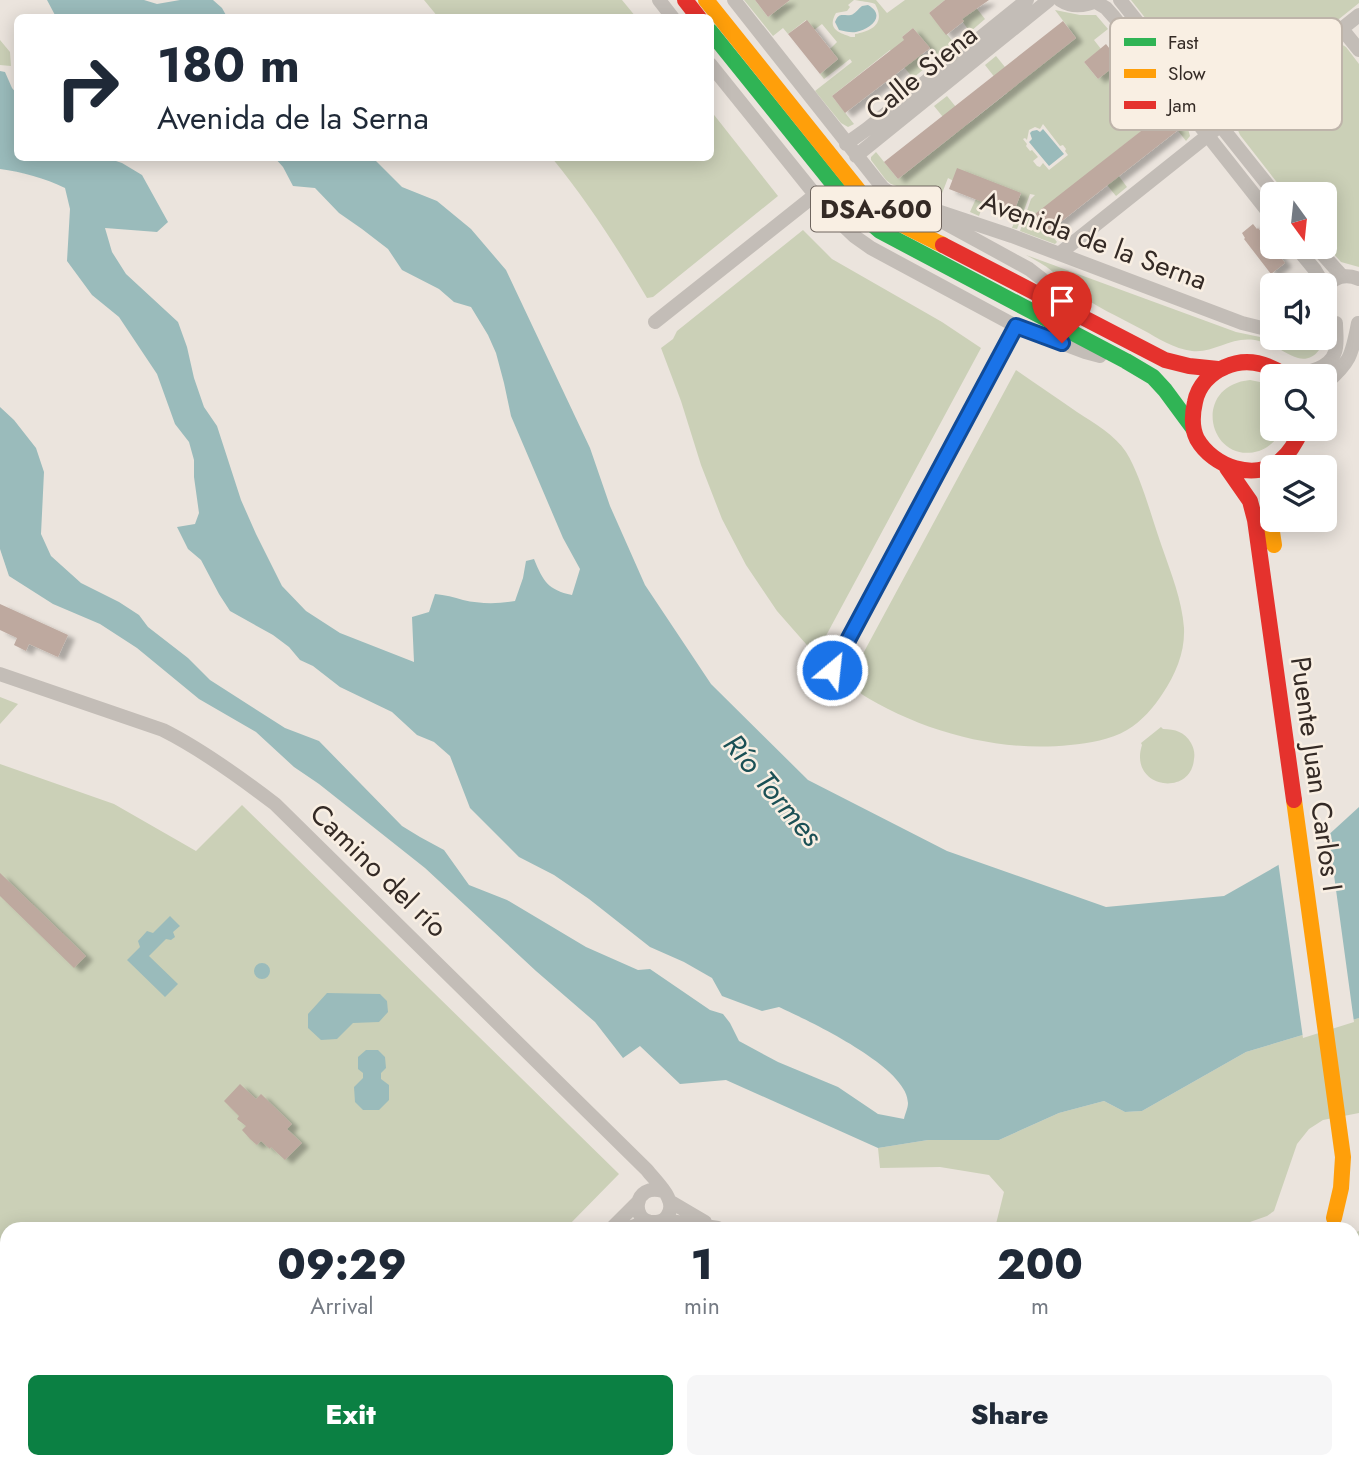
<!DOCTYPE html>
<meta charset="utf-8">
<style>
:root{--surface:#fff;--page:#f6f6f7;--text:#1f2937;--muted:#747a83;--accent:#0b8043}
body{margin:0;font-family:Jost,sans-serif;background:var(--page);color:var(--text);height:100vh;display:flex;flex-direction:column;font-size:26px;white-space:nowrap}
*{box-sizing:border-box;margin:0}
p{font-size:23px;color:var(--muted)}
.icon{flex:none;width:38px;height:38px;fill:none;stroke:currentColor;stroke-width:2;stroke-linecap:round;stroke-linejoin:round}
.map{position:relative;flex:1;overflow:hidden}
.details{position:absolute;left:0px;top:1222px;width:1360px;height:247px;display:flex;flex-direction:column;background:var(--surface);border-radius:21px 21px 0 0;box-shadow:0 4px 18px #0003}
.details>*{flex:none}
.banner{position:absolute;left:14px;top:14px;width:700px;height:147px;border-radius:10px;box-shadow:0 4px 18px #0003;background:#fff;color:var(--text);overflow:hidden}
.needle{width:46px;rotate:165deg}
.buttons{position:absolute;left:1260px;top:182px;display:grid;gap:14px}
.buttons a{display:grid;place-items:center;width:77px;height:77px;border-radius:10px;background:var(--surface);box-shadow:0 4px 18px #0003;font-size:35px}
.pin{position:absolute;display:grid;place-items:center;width:60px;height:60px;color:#fff;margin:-72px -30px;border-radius:50% 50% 50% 0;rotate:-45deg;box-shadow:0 0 7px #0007}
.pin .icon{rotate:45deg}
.me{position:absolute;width:77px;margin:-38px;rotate:28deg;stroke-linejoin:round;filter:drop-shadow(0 0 5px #0008)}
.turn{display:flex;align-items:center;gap:24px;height:147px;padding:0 28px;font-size:32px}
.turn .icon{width:91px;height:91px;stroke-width:2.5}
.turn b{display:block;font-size:49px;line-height:60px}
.eta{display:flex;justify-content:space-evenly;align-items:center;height:119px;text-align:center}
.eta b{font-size:42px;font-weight:800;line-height:49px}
.action{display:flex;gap:14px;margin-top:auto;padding:14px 28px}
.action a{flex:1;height:80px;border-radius:10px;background:var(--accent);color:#fff;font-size:28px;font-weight:800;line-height:80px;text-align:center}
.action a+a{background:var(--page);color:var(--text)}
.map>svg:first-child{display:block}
</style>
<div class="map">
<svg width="1359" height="1468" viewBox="0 0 1359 1468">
<defs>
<filter id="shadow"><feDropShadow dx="7" dy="4" stdDeviation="2" flood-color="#0004"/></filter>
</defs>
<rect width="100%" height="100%" fill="#ebe4dd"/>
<path fill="#cbd0b7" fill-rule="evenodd" d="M424 0H622L636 17H438Z
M744 0H755L768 17 790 0H854L848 5 850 7 847 11 836 13C826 30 841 33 851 37H855V34C872 31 886 23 875 4 868 1 862 2 855 0H876L887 13 905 0H945L929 13 955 44 938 58 913 28 902 37 918 57 922 54 930 64 913 78 890 50 832 96 854 124 848 127 841 123 815 91 852 62 850 59 824 79 820 74 838 59 830 49 837 42 822 24 814 30 806 20 788 34 783 28 773 36Z
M947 0H970L985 19 970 32Z
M1131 0H1359V3L1229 107 1221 109 1214 105Z
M1055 10 1080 15H1096L1108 29 1094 40 1101 49 1084 62 1098 79 1114 66 1118 70 1132 59 1136 63 1122 75 1128 83 1111 97 1126 114 1142 101 1145 105 1160 93 1188 129 1190 136 1186 141 1164 113 1106 159 1127 187 1116 196 1094 169 1036 215 1057 242 1055 244 1020 231 1031 199 1035 195 1030 194 1017 229 1012 228 1020 207 1016 206 1021 193H987L979 216 970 212 978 194 948 178 939 201 891 184 886 180 871 160V157L876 152 898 179 956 133 934 106 947 96 969 123 1007 93 985 65 996 56 1018 83 1076 38ZM1043 124 1060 146 1063 145 1066 149 1065 151 1068 155 1049 170 1043 163 1040 167 1037 166 1033 161 1038 157 1032 150 1030 151 1026 146 1027 144 1023 139 1025 138 1027 140 1029 130 1035 127 1040 129Z
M0 40 10 52 11 66 0 65Z
M1341 44 1346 47 1359 64V267L1341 262 1325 244V194H1286L1240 135 1237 128 1241 120 1337 45Z
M711 111 778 196 653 297 647 298C618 249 588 202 552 158H710Z
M803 230 832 259 942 322 981 348 821 645 813 652 777 611 746 565 722 519 701 465 681 401 661 348 673 339 677 331Z
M1026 255 1236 332 1260 337 1324 338C1322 350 1312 362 1298 358 1285 354 1274 344 1259 341 1233 334 1214 354 1192 351 1174 349 1158 338 1143 330 1119 317 1094 306 1073 290 1066 284 1060 277 1053 272 1045 265 1035 260 1026 255Z
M1016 370C1036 384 1057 398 1077 412 1094 423 1115 435 1126 452 1141 476 1152 519 1162 547 1171 573 1182 600 1184 628 1185 652 1176 673 1163 693 1154 707 1142 721 1127 730 1110 740 1090 743 1070 745 994 753 912 729 849 686 856 678 860 673 858 663Z
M1250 380 1260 382 1272 390V429H1282C1278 439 1270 447 1259 451 1209 466 1190 386 1250 380Z
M0 697 18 704 0 724Z
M1161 727 1163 729C1175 729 1185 732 1191 743 1194 748 1195 754 1194 759 1191 798 1128 788 1142 745L1141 743Z
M0 764 114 804 196 851 242 805 619 1174 566 1228H7V1461H340L334 1468H0Z
M1359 1018V1113L1323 1120 1309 1129 1297 1144 1274 1211 1267 1216 1233 1228H995L1004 1192 989 1175 940 1167 880 1168 878 1148 928 1140H999L1059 1113 1104 1101 1125 1112 1142 1111 1246 1052Z
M1359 1231V1301L1353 1298V1233Z"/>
<path fill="#9abbbb" d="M47 0H144L157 4 180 0H213L222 8 227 17H56Z
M868 5C887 16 870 29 856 32 850 33 845 31 839 30L835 22C839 12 842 16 851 15 855 14 858 9 862 6Z
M0 71 5 72 12 88 17 94 18 158H107L122 163 142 175 168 222 157 232 105 228 112 252 126 274 178 322 187 347 194 378 204 407 217 426 241 500 256 534 282 586 306 611 340 633 414 662 412 617 429 612 435 594C445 595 454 597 463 600 480 604 498 604 515 601L523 578 526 561 534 559C543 581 548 590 572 595L580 569 563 538 511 416 504 383 496 353 488 335 471 307 454 302 439 289 402 270 388 249 362 229 339 213 315 188 293 186 283 167 275 158H367L375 160 402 187 437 201 471 229 506 270 590 448 610 506 645 585 711 684 808 780 947 851 1106 907 1224 896 1324 839 1359 807V1018L1246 1052 1142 1111 1125 1112 1104 1101 1059 1113 999 1140H928L878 1148 726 1080 680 1084 640 1046 623 1058 595 1022 536 971 425 868 319 784 294 767 256 732 199 699 137 648 100 624 53 604 9 576 0 549V407L14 420 36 448 44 472 41 534 51 556 81 583 119 602 139 615 148 627 188 658 210 680 285 728 319 741 402 826 420 837 444 850 469 885 507 900 586 947 638 970 650 969 710 1010 723 1014 730 1023 739 1041 778 1062 838 1087 878 1114 904 1119C905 1114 908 1108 908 1103 908 1067 809 1021 779 1007L762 1011 722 996 712 978 684 962 650 947 589 899 554 875 519 857 470 808 450 756 434 742 417 735 392 712 340 687 313 666 300 660 289 647 273 635 230 611 219 594 201 560 188 549 177 527 195 524 199 513 194 477V460L189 442 175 424 157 374 119 317 92 295 67 261 70 209 65 188C45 178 22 172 0 169Z
M1043 129 1064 154 1049 166 1029 142 1032 139 1030 133 1032 131 1037 130 1040 132Z
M170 916 180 926 173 932 175 937 171 940 166 939 149 956 178 984 165 997 127 960 140 947 138 941 147 931 153 933Z
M254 971a8 8 0 1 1 16 0a8 8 0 1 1-16 0Z
M327 993 380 994 387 1001 388 1012 379 1022 353 1023 337 1039 321 1040 308 1028V1014Z
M366 1050H378L385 1057 386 1068 381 1073V1079L389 1085V1100L379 1110H363L355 1102 354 1087 363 1078V1073L358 1069V1057Z"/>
<path fill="#ebe4dd" d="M1328 831 1354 1022 1303 1038 1278 861 1322 836Z"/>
<path fill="#bea99f" filter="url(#shadow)" d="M755 0H790L768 17Z
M945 0H989L962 19 964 21 946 35 929 13Z
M807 20 838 59 820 74 788 34Z
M1063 21 1076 38 898 179 884 162Z
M913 28 930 48 845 113 832 96 904 40 902 37Z
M1106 44 1120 62 1098 79 1084 62Z
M1164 113 1178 130 1049 231 1035 214Z
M957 168 1021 193 1013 214 949 189Z
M1253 224 1257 229 1258 228 1285 263 1271 274 1244 239 1245 238 1242 233Z
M0 604 68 635 58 657 29 644 26 651 14 645 17 638 0 630Z
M0 873 86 956 74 968 0 896Z
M240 1084 256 1099 261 1094 292 1124 287 1129 302 1143 285 1160 271 1147 270 1149 261 1141 257 1145 250 1139 242 1130 246 1126 237 1119 239 1116 224 1101Z"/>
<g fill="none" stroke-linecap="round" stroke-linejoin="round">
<path stroke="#c3bdb7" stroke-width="7" d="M541 1461 550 1468"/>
<path stroke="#c3bdb7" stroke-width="14" d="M659 0 673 18
M734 0 878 182 883 188 898 198 1012 236 1242 323 1262 328 1272 327
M1060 0C1072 8 1086 6 1099 0
M1120 0 1275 194
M1096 2 1106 8 1114 17 1272 217
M1342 29 1359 50
M710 64 829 212 854 236 871 248 1016 326 1085 352 1100 356
M846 144 867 129 1027 0
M856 156 1049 0
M934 217 1029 269 1077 306
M1296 247 1315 270 1324 285
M1316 247 1342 276
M1059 254 1359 15
M1325 289C1333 277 1345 273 1359 279
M655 322 815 195
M1284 375C1301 374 1329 371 1335 352 1338 345 1336 332 1336 323
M1325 384C1350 363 1352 355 1358 323
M832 670 1016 326
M0 674 163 730C201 749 241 778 275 804L647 1170C656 1182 679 1201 667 1216 664 1221 659 1222 653 1222 630 1222 633 1182 663 1191
M671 1202 705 1222
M663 1220 718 1228
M612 1228 638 1202
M629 1228 648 1221
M384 1468 390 1461
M1188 1468 1196 1461"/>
<path stroke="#30b455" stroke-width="16" d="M710 31 838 190 858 212 880 231 1126 361 1153 377 1165 390 1193 428
M1353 1319 1359 1320"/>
<path stroke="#ff9f0a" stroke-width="16" d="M706 0 863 196C886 219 915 231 943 245
M1272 495 1270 519 1274 545
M1294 800 1343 1157 1341 1188 1334 1218"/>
<path stroke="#e5322d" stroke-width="16" d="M685 0 699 18
M943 245 1165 360 1189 366 1218 369
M1286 376C1267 363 1247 357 1225 367 1210 373 1198 386 1195 402 1192 415 1191 427 1197 439 1213 467 1255 482 1281 460 1291 452 1297 440 1302 429
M1227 468 1250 501 1255 520 1294 800"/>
</g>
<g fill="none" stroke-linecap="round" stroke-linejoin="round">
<defs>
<path id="route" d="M832 670 1016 326 1062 343"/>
</defs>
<use href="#route" stroke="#114b97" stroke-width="18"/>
<use href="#route" stroke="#1a73e8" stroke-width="12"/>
</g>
<g text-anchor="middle" stroke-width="5" stroke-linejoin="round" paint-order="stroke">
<rect fill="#f9efe3" stroke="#6f655e" stroke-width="2" x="811" y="186.5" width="130" height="45" rx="5"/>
<g font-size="26" font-weight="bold" fill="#342a25">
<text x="876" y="218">DSA-600</text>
</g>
<g font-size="28" fill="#342a25" stroke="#f9efe3">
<text transform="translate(921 72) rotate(-39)" y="10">Calle Siena</text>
<text transform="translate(1094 240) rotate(20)" y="10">Avenida de la Serna</text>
<text transform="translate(1317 774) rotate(82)" y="10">Puente Juan Carlos I</text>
<text transform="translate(379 870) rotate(44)" y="10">Camino del río</text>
</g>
<g font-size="30" font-style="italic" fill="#1b5055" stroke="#f9efe3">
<text transform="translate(773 790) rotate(50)" y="10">Río Tormes</text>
</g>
</g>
<rect x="1110" y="18" width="232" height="112" rx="10" fill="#f9efe3" stroke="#beb4aa" stroke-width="2"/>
<rect x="1124" y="38" width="32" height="8" fill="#30b455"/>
<rect x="1124" y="69" width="32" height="9" fill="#ff9f0a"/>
<rect x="1124" y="101" width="32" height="8" fill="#e5322d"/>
<g font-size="19" fill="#342a25">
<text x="1168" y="49">Fast</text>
<text x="1168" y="80">Slow</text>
<text x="1168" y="112">Jam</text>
</g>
</svg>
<div class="buttons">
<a><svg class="needle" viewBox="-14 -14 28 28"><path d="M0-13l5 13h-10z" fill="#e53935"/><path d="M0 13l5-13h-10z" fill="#747a83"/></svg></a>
<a><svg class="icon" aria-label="sound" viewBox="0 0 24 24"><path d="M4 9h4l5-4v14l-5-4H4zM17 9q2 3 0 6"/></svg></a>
<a><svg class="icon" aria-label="search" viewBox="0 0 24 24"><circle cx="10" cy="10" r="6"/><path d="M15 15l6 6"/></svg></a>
<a><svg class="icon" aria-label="layers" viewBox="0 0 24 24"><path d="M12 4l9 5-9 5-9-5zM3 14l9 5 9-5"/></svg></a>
</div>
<div class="pin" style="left:1062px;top:343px;background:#d93025"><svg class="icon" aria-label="arrive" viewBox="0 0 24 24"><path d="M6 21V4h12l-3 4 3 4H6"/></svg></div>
<svg class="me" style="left:832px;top:670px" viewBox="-20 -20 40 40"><circle r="17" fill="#1a73e8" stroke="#fff" stroke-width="3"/><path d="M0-11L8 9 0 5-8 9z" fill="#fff"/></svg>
<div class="banner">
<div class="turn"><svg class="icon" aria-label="right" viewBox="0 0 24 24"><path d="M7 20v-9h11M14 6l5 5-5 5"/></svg><div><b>180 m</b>Avenida de la Serna</div></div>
</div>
<section class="details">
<div class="eta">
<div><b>09:29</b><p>Arrival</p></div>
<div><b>1</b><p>min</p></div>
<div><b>200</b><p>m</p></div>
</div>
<div class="action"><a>Exit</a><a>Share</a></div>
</section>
</div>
